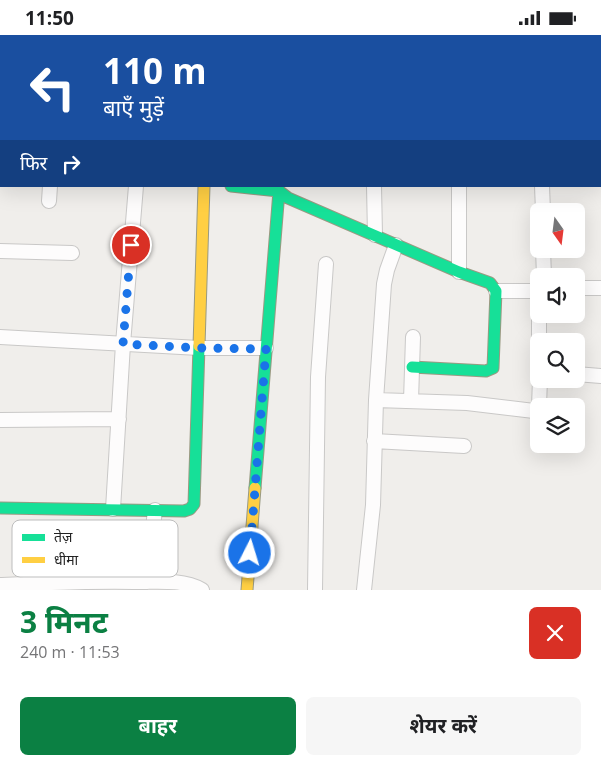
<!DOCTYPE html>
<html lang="hi">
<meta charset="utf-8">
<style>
:root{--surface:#fff;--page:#f6f6f6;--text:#202124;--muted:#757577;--accent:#0b8043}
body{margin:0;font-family:"Open Sans","Noto Sans Devanagari",sans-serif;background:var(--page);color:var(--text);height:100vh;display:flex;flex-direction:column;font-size:19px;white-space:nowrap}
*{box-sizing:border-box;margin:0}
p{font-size:16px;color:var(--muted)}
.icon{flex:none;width:28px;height:28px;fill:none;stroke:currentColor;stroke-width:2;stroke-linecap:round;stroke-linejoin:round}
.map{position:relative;height:555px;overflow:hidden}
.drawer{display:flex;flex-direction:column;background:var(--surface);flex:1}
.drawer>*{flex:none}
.hud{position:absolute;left:0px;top:0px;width:601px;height:152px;box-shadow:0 5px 20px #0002;background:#1a4fa0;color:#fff;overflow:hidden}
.needle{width:32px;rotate:166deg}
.controls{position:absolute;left:530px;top:168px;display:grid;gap:10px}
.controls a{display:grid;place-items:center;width:55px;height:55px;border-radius:8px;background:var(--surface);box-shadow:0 5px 20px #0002;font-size:25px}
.pin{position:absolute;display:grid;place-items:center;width:42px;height:42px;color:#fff;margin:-21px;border:2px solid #fff;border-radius:50%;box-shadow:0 1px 5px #0007}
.me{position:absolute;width:55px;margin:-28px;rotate:5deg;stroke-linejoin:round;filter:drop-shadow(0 0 4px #0008)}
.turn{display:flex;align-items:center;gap:18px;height:105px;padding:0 20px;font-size:22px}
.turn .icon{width:65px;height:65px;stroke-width:2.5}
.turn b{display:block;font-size:35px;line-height:42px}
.then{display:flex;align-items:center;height:48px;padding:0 20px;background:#0003;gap:10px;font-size:19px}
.round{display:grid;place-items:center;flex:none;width:52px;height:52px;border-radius:8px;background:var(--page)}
.overview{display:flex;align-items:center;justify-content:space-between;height:85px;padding:0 20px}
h1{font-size:30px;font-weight:700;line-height:38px;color:var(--accent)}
.action{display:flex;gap:10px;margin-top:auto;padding:10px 20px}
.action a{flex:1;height:58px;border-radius:8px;background:var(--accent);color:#fff;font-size:20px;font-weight:700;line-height:58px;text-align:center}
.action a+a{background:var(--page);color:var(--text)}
.status{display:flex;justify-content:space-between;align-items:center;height:35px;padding:0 25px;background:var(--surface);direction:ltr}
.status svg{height:14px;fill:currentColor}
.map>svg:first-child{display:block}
</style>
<div class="status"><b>11:50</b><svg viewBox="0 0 49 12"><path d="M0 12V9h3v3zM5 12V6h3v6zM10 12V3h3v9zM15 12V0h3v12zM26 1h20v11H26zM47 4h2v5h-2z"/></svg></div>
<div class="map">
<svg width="601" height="555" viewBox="0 0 601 555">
<rect width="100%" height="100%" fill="#f0eeeb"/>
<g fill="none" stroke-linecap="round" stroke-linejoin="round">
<defs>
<path id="street" d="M179 0 193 1
M371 0V1
M453 0V1
M532 0V1
M61 1 62 0
M149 1V0
M402 1 415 0
M0 53 1 54
M374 151 375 200
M459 151V237
M542 151 543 176
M49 166 50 151
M543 214 544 241
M0 216 72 218
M576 253H601
M496 256H539
M539 258V332
M0 302 199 313H266
M576 339 601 341
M376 365 467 368 534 376 539 373
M411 366 413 302
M539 371 540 344
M0 385 119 384
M374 406 464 411
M113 474 123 309 136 151
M147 547 155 475
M0 550C45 548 89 546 134 547 156 547 183 544 202 555
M315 555 318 342 326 229
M364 555 373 470 376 365 384 249 387 235 396 210"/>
<path id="fast" d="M231 151 279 156 255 453
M278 151 279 156 288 163 459 237 490 248 496 256 493 333 486 336 412 332
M0 473 184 476 190 474 194 469 199 311"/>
<path id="slow" d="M199 311 204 151
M247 555 255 453"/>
</defs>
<use href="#street" stroke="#c9c8c7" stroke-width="16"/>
<use href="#fast" stroke="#999a82" stroke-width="13"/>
<use href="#slow" stroke="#999a82" stroke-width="13"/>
<use href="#street" stroke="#fdfcfc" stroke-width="14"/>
<use href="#fast" stroke="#16e098" stroke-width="11"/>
<use href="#slow" stroke="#ffcf43" stroke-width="11"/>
</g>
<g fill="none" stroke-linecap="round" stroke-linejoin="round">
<path stroke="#1a73e8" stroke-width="9" stroke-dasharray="0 16.2" d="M131 210 123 309 199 313 266 314 250 518"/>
</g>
<rect x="12" y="485" width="166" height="57" rx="8" fill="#fff" stroke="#bdbdbd" stroke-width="1"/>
<rect x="22" y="499" width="23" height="7" fill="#16e098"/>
<rect x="22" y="522" width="23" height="6" fill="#ffcf43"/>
<g font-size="14" fill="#222">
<text x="54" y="507">तेज़</text>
<text x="54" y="530">धीमा</text>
</g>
</svg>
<div class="controls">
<a><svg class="needle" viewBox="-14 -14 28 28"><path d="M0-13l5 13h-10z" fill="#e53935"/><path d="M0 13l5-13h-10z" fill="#757577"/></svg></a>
<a><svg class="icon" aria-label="sound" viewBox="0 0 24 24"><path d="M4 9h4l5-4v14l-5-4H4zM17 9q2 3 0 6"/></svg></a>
<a><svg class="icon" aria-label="search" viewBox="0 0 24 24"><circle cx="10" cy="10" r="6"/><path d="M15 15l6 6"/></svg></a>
<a><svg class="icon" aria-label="layers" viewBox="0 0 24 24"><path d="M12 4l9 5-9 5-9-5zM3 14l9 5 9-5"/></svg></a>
</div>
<div class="pin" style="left:131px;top:210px;background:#d93025"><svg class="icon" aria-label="arrive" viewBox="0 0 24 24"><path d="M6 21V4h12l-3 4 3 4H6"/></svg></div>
<svg class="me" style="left:250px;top:518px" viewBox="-20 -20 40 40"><circle r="17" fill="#1a73e8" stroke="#fff" stroke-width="3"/><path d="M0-11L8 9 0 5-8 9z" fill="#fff"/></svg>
<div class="hud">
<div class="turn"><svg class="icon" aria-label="left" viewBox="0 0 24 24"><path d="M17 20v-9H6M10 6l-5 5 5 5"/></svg><div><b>110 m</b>बाएँ मुड़ें</div></div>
<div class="then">फिर<svg class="icon" aria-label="right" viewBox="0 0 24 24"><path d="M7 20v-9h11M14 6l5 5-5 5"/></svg></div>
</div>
</div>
<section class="drawer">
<div class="overview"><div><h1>3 मिनट</h1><p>240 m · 11:53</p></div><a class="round" style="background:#d93025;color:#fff"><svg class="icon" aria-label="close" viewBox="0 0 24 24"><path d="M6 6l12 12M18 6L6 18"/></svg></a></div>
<div class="action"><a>बाहर</a><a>शेयर करें</a></div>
</section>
